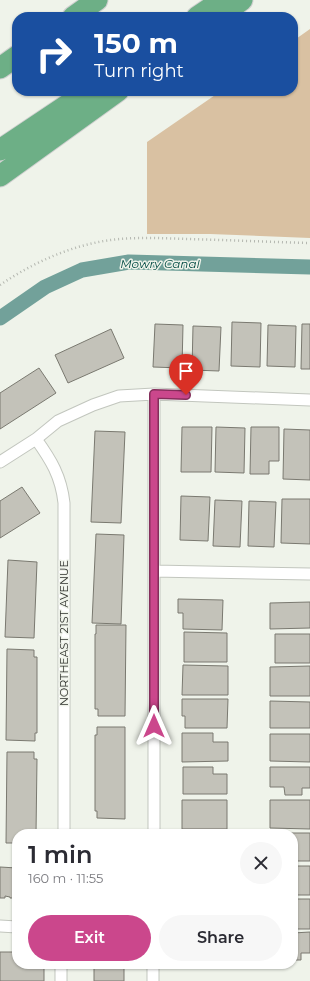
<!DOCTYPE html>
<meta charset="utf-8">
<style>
:root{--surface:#fff;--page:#f7f7f7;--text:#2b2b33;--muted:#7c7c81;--accent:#cb478c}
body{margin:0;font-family:Montserrat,sans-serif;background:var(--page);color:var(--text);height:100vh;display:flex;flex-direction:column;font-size:15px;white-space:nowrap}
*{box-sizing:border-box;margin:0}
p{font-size:13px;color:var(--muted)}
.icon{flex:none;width:22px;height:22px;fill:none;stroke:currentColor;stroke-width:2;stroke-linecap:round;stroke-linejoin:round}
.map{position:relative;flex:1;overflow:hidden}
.side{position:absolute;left:12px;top:829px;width:286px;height:140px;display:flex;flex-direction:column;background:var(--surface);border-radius:16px;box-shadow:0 1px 3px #0004}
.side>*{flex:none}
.banner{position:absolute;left:12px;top:12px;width:286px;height:84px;border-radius:16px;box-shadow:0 1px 3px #0004;background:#1a4fa0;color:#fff;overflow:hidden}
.pin{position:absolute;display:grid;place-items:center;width:34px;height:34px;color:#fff;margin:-41px -17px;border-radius:50% 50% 50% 0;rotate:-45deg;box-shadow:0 0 4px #0007}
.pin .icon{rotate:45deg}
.me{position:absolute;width:44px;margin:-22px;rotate:0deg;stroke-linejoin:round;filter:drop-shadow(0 0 3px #0008)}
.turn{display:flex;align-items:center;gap:14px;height:84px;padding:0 16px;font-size:18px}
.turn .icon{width:52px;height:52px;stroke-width:2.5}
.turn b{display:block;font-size:28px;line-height:34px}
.round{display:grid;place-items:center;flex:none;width:42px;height:42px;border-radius:21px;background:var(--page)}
.headline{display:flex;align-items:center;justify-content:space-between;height:68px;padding:0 16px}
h1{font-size:24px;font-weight:600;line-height:30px}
.cta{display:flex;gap:8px;margin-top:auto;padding:8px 16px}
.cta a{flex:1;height:46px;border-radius:24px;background:var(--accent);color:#fff;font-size:16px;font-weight:600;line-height:46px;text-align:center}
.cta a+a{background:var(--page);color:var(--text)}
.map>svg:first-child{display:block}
</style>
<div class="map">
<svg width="310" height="981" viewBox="0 0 310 981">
<rect width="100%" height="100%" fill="#eff3ea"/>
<path fill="#d9c1a2" d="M310 29V238L210 234H147V142L221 91H293V41Z"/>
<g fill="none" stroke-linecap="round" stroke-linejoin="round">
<path stroke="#72a19a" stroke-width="15" d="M0 318 45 287 82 270 129 262 310 267"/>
</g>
<path fill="#c3c2b9" stroke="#7a7970" d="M232 322 261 323 260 367 231 366Z
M155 324 183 325 182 368 153 367Z
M302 324H310V369H301Z
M268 325 296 326 295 367 267 366Z
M193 326 221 327 219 371 192 370Z
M111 329 124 358 68 383 55 355Z
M39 368 56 393 0 429V393Z
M182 427H212L211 472H181Z
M216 427 245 428 244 473 215 472Z
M251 427H279V461H269V474H250Z
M284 429 310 430V480L283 479Z
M95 431 125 432 121 523 91 522Z
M22 487 40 513 0 538V501Z
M181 496 210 497 208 541 180 540Z
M282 499H310V544L281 543Z
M215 500 242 501 240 547 213 546Z
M249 501 276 502 274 547 248 546Z
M96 534 124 535 121 624 92 623Z
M8 560 37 562 34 638 5 637Z
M178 599 223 600 222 630 183 629V613H178Z
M310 602V628L270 629V603Z
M96 625H126L125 716H98V709H95V634H96Z
M184 632 227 633V662H184Z
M275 634H310V663H275Z
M7 649 34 650V657H37V733H35V741L6 740Z
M183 665 228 666V695H182Z
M310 666V696H270V667Z
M182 699H228L227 728H185V716H182Z
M270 701 310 702V728H270Z
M97 727H125V819L97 818V811H95V735H97Z
M182 733H213V742H228V761L182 762Z
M270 734H310V762L270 761Z
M7 752H34V759H37L36 834H17V843H6Z
M183 767H213V774H227V794H183Z
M270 767H310V788H302V795H285L284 787H270Z
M182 800H227V829H182Z
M270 800H310V829L270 828Z
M97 830H125V834H97Z
M275 833H310V861H293V834H275Z
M293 866H310V895H293Z
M0 867 17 868V898H10V897L5 896V898H0Z
M293 899H310V929H293Z
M310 932V953H301V960H293V933Z
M0 952H17V964H44V981H0Z
M94 964H124V981H94Z"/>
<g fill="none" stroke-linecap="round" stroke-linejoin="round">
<defs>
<path id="minor" d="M36 439C51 460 61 476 64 503V834
M0 462 36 439 58 421 93 405 119 396 154 394 310 400
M154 571 310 574
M154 834V394
M0 926 17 927
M61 964V981
M153 981V964"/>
<path id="motorway" d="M73 17 97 0
M197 17 222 0
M219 17 242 0
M0 68 17 56
M0 150 88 91
M0 176 118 91"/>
</defs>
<use href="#minor" stroke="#c2c6be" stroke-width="13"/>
<use href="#motorway" stroke="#d1d1d1" stroke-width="23"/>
<path stroke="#b4b7b0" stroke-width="2.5" stroke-dasharray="1 3" stroke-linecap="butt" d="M0 285C28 266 61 250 94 243 124 236 157 238 188 239 229 240 269 242 310 243"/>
<use href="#minor" stroke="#fff" stroke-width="11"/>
<use href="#motorway" stroke="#6daf86" stroke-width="21"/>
</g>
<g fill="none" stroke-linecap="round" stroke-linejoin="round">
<defs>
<path id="route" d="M154 726V394L186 395"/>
</defs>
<use href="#route" stroke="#842e5b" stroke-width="10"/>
<use href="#route" stroke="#cb478c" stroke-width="7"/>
</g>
<g text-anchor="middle" stroke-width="3" stroke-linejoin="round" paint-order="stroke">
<g font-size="11" fill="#2e302c" stroke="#eff3ea">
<text transform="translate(64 633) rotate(-90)" y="4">NORTHEAST 21ST AVENUE</text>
</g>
<g font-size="12" font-style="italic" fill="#034c44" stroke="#eff3ea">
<text x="160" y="268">Mowry Canal</text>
</g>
</g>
</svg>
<div class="pin" style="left:186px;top:395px;background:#d93025"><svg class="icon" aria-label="arrive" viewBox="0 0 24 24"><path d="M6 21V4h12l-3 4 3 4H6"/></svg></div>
<svg class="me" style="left:154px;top:726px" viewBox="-20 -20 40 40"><path d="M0-17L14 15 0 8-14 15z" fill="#cb478c" stroke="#fff" stroke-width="4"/></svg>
<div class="banner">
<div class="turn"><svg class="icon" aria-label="right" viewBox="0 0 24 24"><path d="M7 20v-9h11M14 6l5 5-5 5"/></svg><div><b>150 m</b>Turn right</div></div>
</div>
<section class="side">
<div class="headline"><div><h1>1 min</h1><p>160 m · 11:55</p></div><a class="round"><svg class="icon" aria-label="close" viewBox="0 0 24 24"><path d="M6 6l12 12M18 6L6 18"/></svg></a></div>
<div class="cta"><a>Exit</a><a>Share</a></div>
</section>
</div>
